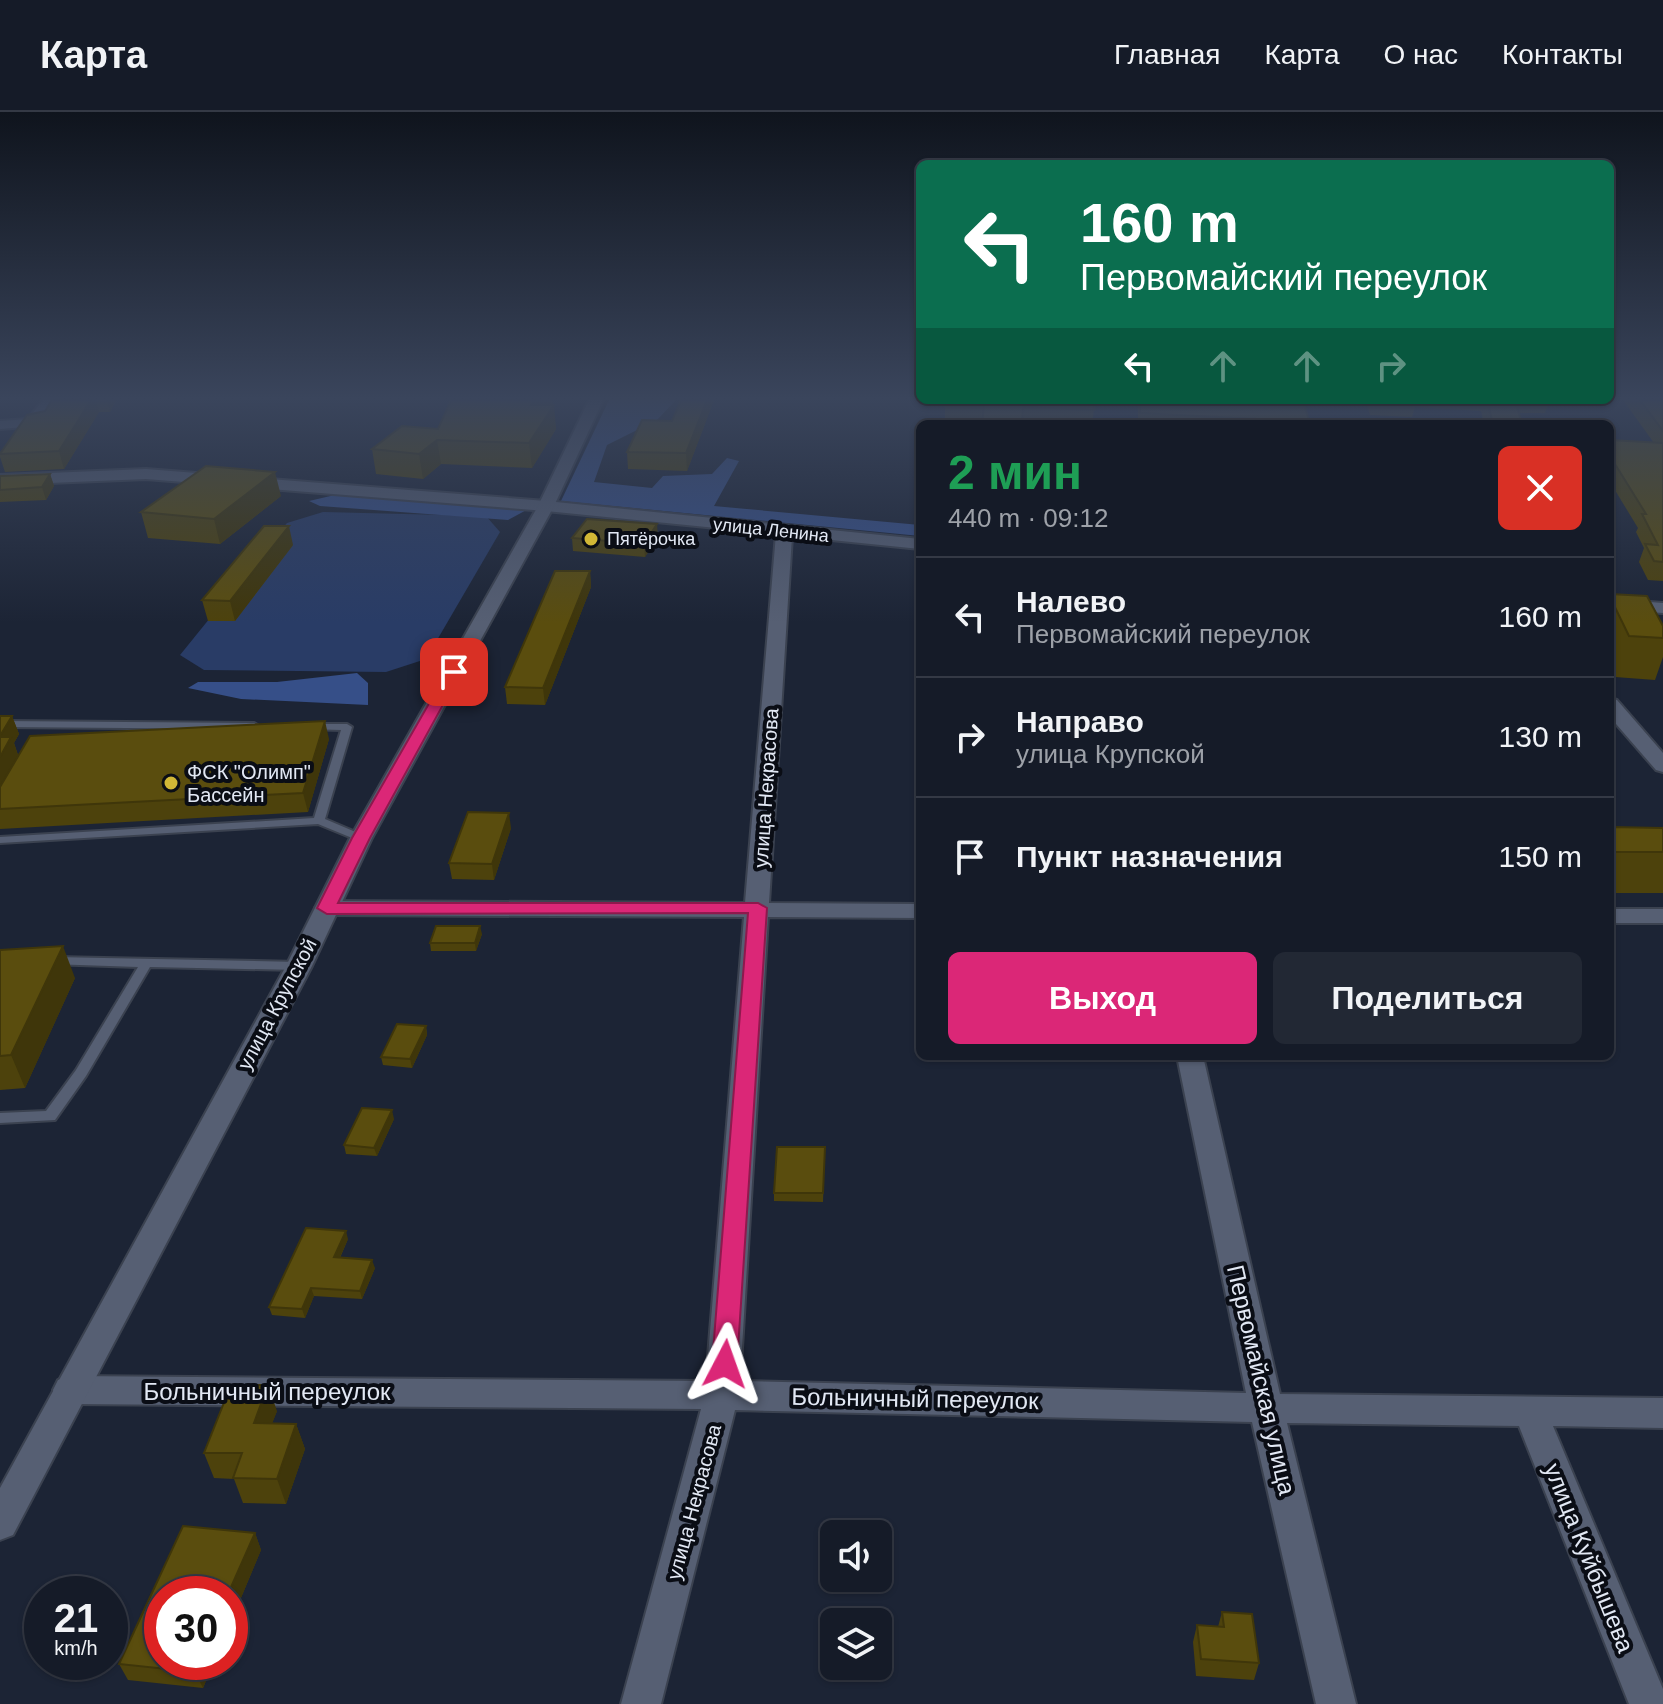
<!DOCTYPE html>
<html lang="ru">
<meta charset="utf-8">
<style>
:root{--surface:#151b28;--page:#222834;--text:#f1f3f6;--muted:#9da1a8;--line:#343945;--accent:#db2777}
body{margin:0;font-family:Helvetica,sans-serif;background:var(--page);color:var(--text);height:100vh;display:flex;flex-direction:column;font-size:30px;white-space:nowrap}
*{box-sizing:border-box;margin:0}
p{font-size:26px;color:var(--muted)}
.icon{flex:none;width:44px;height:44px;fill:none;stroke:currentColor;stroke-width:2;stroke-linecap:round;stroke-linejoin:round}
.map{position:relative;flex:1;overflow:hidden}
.panel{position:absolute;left:916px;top:308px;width:698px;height:640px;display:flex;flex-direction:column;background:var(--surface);border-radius:12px;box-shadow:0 2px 6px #0004,0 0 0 2px var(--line)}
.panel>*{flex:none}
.banner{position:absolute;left:916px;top:48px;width:698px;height:244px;border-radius:12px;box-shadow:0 2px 6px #0004,0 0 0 2px var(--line);background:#0b6e4f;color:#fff;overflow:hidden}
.fabs{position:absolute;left:820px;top:1408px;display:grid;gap:16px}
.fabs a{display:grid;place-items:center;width:72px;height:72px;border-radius:12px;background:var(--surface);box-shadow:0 2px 6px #0004,0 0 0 2px var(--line);font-size:40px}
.speed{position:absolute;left:24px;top:1464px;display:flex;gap:16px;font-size:40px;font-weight:700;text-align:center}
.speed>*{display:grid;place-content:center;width:104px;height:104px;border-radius:50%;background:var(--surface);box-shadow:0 2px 6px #0004,0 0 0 2px var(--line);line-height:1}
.speed small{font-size:20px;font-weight:400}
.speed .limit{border:12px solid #d22;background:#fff;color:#111}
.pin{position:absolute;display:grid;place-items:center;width:68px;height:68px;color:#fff;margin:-34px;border-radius:16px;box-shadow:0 4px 12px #0006}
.me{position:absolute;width:88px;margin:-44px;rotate:4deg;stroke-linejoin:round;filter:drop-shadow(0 0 6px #0008)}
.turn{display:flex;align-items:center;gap:28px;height:168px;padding:0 32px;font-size:36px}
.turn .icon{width:104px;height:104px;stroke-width:2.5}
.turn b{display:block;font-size:56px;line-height:68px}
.lanes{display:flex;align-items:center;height:76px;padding:0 32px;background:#0003;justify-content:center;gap:40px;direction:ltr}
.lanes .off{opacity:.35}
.round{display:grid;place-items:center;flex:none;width:84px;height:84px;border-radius:12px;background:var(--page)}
.headline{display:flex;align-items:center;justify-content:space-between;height:136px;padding:0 32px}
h1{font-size:48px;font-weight:800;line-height:60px;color:#1e9e55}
.cta{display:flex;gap:16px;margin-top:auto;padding:16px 32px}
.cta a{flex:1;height:92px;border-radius:12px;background:var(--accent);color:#fff;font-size:32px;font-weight:800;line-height:92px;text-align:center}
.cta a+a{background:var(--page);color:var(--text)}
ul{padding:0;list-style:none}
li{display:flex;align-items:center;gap:24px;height:120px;padding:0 32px;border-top:2px solid var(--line)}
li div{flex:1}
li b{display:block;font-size:30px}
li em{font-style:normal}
header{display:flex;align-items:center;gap:48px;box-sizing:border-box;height:112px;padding:0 40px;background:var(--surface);border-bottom:2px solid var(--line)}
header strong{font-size:38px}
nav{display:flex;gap:44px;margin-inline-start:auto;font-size:28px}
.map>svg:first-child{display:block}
</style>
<header>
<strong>Карта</strong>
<nav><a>Главная</a><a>Карта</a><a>О нас</a><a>Контакты</a></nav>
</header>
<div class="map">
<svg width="1663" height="1592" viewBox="0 0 1663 1592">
<rect width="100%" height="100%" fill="#1c2435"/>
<path fill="#293c66" d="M323 400 486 404 500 420 426 547 386 560 204 558 180 543 287 411Z"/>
<path fill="#364f88" d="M609 288H676L657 308 607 333 594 370 652 376 663 364 712 362 727 346 739 349 714 394 920 413V424L561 389Z
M339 382 532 395 508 408 320 394 309 389Z
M357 561 368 571V593L241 587 188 576 198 570H277Z"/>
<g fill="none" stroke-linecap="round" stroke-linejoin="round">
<defs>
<path id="lane" d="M0 609 254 611 259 614 254 617 0 615Z
M312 612H347L352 615 325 707 365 724 367 726 365 728H357L318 712 0 731V725L314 706 341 618 308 617 307 615Z
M54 845 299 850 305 854 299 858 150 855 86 964 55 1008 0 1011V1001L46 999 76 958 138 855 50 852 48 849Z"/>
<path id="street" d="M43 288H57L37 314 0 317V309L28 307Z
M146 357 546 389 920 427V437L792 424 769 791 920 792V806L768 805 740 1269 1246 1281 1177 944H1203L1280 1282 1663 1286V1316L1553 1314 1663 1577V1592H1629L1519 1314 1287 1311 1356 1592H1316L1252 1310 735 1298 661 1592H621L701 1297 70 1292 58 1288 53 1278 58 1268 70 1264 706 1269 744 805 327 803 315 796 327 789 745 791 776 422 546 399 146 367 0 373V363Z
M1610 487 1663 491V501L1610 497Z
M1610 586 1617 588 1663 641V660L1656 658 1610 605Z
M1610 797H1663V811H1610Z"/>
<path id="secondary" d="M589 288H603L554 394 372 726 312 854 13 1423 0 1428V1376L286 854 350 726 538 394Z"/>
</defs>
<use href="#lane" stroke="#3b4250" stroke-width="4"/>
<use href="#street" stroke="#3b4250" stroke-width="4"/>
<use href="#secondary" stroke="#3b4250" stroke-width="4"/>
<use href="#lane" fill="#565f73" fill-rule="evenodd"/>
<use href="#street" fill="#565f73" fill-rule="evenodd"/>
<use href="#secondary" fill="#565f73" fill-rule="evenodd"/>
</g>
<path fill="#4d420c" d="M52 288H116L110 300H99L64 357 5 360 0 345V340L45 299Z
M451 288H552L556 317 532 356 441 352 423 367 376 362 372 337 438 317Z
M681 288H714L687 359 628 357 627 340 672 309Z
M1138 288H1303L1309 309V312H1138Z
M1349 288H1549L1545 301H1519L1522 312H1484L1481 299 1415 295 1412 305 1370 303 1366 290 1349 289Z
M1623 288H1663V469L1648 468 1639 450 1644 436 1636 420 1638 416 1610 370V328L1654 331Z
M945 291 1094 298 1092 312H982V310L945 308Z
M50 362 54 374 46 388 0 390V364Z
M281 384 220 432 148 426 141 400Z
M658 425 645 445 573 439 572 426Z
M293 433 235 509H208L202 488Z
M590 459 591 475 545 593 507 592 505 575Z
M1610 482 1663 514V545L1655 568 1615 565 1610 554Z
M0 604H12L19 622 14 631 18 643 329 627 308 700 0 717Z
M1610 715 1663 716V781H1610Z
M511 716 494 768 452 767 449 751Z
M482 822 476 839H431L430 831Z
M0 838 75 866 25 976 0 978Z
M426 914 427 923 412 956 383 953 381 945Z
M394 1007 377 1044 346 1042 344 1033Z
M825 1035 823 1090 774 1089V1081Z
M348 1127 340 1146 375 1156 362 1187 314 1184 305 1206 272 1203 269 1195Z
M277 1299 272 1311 296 1312 305 1337 286 1392 243 1391 234 1367 214 1366 204 1341Z
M255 1421 261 1438 230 1512V1482L162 1550H214L203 1576 128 1568 119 1552Z
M1222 1500 1259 1551 1254 1568 1196 1564 1193 1530 1197 1513 1218 1515Z"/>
<path fill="#3f360a" d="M91 288H96L99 300 64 357 59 339Z
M107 288H116L110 300Z
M535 288H552L553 293H531Z
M707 288H714L687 359 686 341Z
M554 293 556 317 532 356 529 331Z
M437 328 441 352 423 367 419 342Z
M275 360 281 384 220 432 214 407Z
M50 362 54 374 46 388 42 375Z
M657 412 658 425 645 445 644 432Z
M289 414 293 433 235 509 230 489Z
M590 459 591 475 545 593 543 576Z
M12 604 19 622 14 631 18 643 0 676V624Z
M325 609 329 627 308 700 303 681Z
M509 701 511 716 494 768 492 752Z
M480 814 482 822 476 839 475 831Z
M63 834 75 866 25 976 11 943Z
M426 914 427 923 412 956 410 947Z
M392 998 394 1007 377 1044 374 1036Z
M346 1119 348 1127 336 1154 334 1145Z
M372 1148 375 1156 362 1187 360 1179Z
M311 1176 314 1184 305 1206 302 1197Z
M268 1273 277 1299 263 1336 254 1311Z
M296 1312 305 1337 286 1392 277 1367Z
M255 1421 261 1438 230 1512V1482H228Z
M199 1550H214L203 1576 195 1560Z"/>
<path fill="#5a4d0e" stroke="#3f360a" stroke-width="2" d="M52 288H91L59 339 0 342 27 303 45 299Z
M451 288H535L531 293H554L529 331 437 328 419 342 372 337 402 314 438 317Z
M681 288H707L686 341 627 340 642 308 672 309Z
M946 288H1094V298L1023 295 1022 312H982L984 293 945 291Z
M1140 288H1303L1309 309H1305L1304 312H1279V308L1140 301Z
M1487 288H1515L1522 312H1493Z
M1640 288H1663V319Z
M1610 328 1663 331V450L1654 449 1645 432 1658 433 1642 402H1646L1610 344Z
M206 354 275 360 214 407 141 400Z
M50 362 42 375 0 378V364Z
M587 407 657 412 644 432 572 426Z
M264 414H289L230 489 202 488Z
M555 459H590L543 576 505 575Z
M1610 482 1647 484 1663 514V526L1629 524 1610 485Z
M0 604H12L0 624Z
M325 609 303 681 0 697V675L30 624Z
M0 625H11L0 645Z
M468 700 509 701 492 752 449 751Z
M1610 715 1663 716V740H1610Z
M436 814H480L475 831H430Z
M63 834 11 943 0 944V838Z
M397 912 426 914 410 947 381 945Z
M362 996 392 998 374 1036 344 1033Z
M777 1035H825L823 1081H774Z
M306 1116 346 1119 334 1145 372 1148 360 1179 311 1176 302 1197 269 1195Z
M231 1273H268L254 1311 296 1312 277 1367 233 1366 242 1341H204Z
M183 1414 255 1421 228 1482H162V1550H199L195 1560 119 1552Z
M1222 1500 1252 1502 1259 1551 1201 1547 1197 1513 1224 1515Z"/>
<linearGradient id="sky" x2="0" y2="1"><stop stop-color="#0f141d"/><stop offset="0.56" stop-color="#3a455c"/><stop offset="1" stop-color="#3a455c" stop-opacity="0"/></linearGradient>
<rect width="1663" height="511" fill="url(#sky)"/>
<path fill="#db2777" stroke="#8e194d" stroke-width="2" d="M454 556 461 560 370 726 338 791H758L767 796 737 1252 734 1260 725 1263 716 1260 712 1252 748 801 327 802 317 796 352 726 447 560Z"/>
<g fill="#d1b736" stroke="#0a0d15" stroke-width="3">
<circle cx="591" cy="427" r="8"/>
<circle cx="171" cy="671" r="8"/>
</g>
<g text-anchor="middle" stroke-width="8" stroke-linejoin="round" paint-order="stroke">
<g font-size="18" fill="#e2e8f4" stroke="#0a0d15">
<text transform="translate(771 418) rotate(6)" y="6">улица Ленина</text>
</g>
<g font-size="18" fill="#e2e8f4" stroke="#0a0d15" text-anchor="start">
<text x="607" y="433">Пятёрочка</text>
</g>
<g font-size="20" fill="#e2e8f4" stroke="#0a0d15" text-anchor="start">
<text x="187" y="667">ФСК "Олимп"<tspan x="187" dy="23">Бассейн</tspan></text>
</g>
<g font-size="20" fill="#e2e8f4" stroke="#0a0d15">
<text transform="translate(766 676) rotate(-86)" y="7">улица Некрасова</text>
<text transform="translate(277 892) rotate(-62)" y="7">улица Крупской</text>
<text transform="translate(694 1390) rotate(-75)" y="7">улица Некрасова</text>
</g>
<g font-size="24" fill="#e2e8f4" stroke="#0a0d15">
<text transform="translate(1261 1268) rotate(77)" y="8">Первомайская улица</text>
<text x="267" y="1288">Больничный переулок</text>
<text transform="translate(915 1287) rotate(1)" y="8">Больничный переулок</text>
<text transform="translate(1589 1446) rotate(68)" y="8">улица Куйбышева</text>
</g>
</g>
</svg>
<div class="fabs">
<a><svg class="icon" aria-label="sound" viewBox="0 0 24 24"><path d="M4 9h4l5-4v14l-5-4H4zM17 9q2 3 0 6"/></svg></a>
<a><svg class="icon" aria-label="layers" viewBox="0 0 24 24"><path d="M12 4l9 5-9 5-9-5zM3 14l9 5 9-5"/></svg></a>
</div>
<div class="speed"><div>21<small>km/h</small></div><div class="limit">30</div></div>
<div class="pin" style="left:454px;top:560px;background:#d93025"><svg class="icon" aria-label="arrive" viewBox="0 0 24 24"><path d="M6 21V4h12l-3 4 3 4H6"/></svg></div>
<svg class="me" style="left:725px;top:1252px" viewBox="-20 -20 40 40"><path d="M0-17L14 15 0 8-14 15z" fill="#db2777" stroke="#fff" stroke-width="4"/></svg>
<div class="banner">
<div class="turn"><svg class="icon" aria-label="left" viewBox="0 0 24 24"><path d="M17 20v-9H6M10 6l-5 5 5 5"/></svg><div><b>160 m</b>Первомайский переулок</div></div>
<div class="lanes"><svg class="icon" aria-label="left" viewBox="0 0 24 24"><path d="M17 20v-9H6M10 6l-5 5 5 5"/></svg><svg class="icon off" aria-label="ahead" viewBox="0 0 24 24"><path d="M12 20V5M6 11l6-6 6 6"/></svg><svg class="icon off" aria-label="ahead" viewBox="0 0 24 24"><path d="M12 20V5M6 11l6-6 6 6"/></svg><svg class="icon off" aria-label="right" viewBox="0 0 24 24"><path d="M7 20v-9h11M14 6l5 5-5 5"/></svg></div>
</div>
<section class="panel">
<div class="headline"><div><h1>2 мин</h1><p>440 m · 09:12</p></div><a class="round" style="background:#d93025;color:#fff"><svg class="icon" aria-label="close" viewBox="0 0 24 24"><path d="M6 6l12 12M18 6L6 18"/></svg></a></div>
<ul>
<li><svg class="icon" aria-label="left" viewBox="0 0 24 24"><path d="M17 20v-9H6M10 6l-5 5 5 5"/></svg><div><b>Налево</b><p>Первомайский переулок</p></div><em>160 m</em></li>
<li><svg class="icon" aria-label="right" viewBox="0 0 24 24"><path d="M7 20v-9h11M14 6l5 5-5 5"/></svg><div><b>Направо</b><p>улица Крупской</p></div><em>130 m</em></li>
<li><svg class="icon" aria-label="arrive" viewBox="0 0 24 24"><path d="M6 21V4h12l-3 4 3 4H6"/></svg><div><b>Пункт назначения</b></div><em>150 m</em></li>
</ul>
<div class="cta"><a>Выход</a><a>Поделиться</a></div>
</section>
</div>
